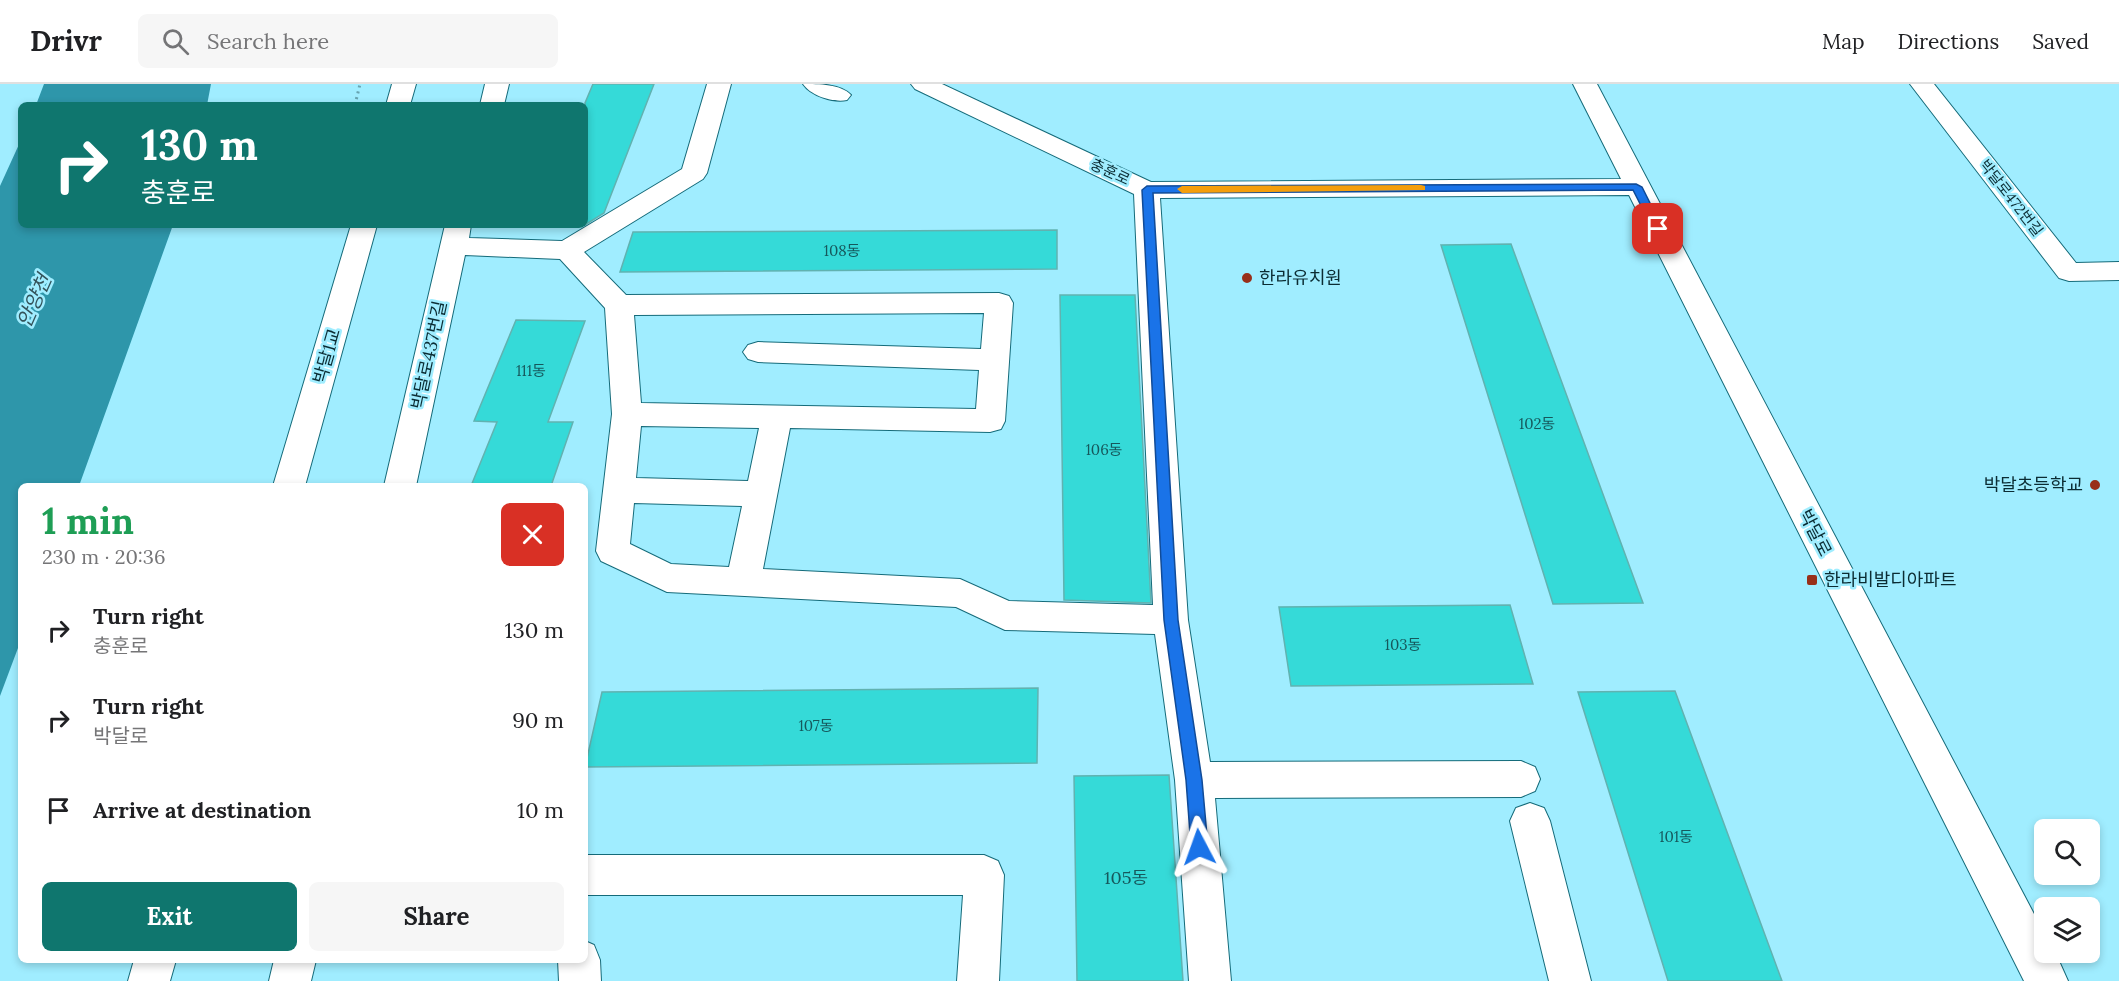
<!DOCTYPE html>
<meta charset="utf-8">
<style>
:root{--surface:#fff;--page:#f6f6f6;--text:#202124;--muted:#757577;--line:#e0e0e0;--accent:#0f766e}
body{margin:0;font-family:Lora,"Noto Sans KR",serif;background:var(--page);color:var(--text);height:100vh;display:flex;flex-direction:column;font-size:22px;white-space:nowrap}
*{box-sizing:border-box;margin:0}
p{font-size:20px;color:var(--muted)}
.icon{flex:none;width:33px;height:33px;fill:none;stroke:currentColor;stroke-width:2;stroke-linecap:round;stroke-linejoin:round}
.map{position:relative;flex:1;overflow:hidden}
.sheet{position:absolute;left:18px;top:399px;width:570px;height:480px;display:flex;flex-direction:column;background:var(--surface);border-radius:9px;box-shadow:0 3px 9px #0003}
.sheet>*{flex:none}
.top-card{position:absolute;left:18px;top:18px;width:570px;height:126px;border-radius:9px;box-shadow:0 3px 9px #0003;background:#0f766e;color:#fff;overflow:hidden}
.controls{position:absolute;left:2034px;top:735px;display:grid;gap:12px}
.controls a{display:grid;place-items:center;width:66px;height:66px;border-radius:9px;background:var(--surface);box-shadow:0 3px 9px #0003;font-size:30px}
.pin{position:absolute;display:grid;place-items:center;width:51px;height:51px;color:#fff;margin:-26px;border-radius:12px;box-shadow:0 3px 9px #0006}
.me{position:absolute;width:66px;margin:-33px;rotate:356deg;stroke-linejoin:round;filter:drop-shadow(0 0 4px #0008)}
.turn{display:flex;align-items:center;gap:21px;height:126px;padding:0 24px;font-size:27px}
.turn .icon{width:78px;height:78px;stroke-width:2.5}
.turn b{display:block;font-size:42px;line-height:51px}
.round{display:grid;place-items:center;flex:none;width:63px;height:63px;border-radius:9px;background:var(--page)}
.headline{display:flex;align-items:center;justify-content:space-between;height:102px;padding:0 24px}
h1{font-size:36px;font-weight:700;line-height:45px;color:#1e9e55}
.button{display:flex;gap:12px;margin-top:auto;padding:12px 24px}
.button a{flex:1;height:69px;border-radius:9px;background:var(--accent);color:#fff;font-size:24px;font-weight:700;line-height:69px;text-align:center}
.button a+a{background:var(--page);color:var(--text)}
ul{padding:0;list-style:none}
li{display:flex;align-items:center;gap:18px;height:90px;padding:0 24px}
li div{flex:1}
li b{display:block;font-size:22px}
li em{font-style:normal}
header{display:flex;align-items:center;gap:36px;box-sizing:border-box;height:84px;padding:0 30px;background:var(--surface);border-bottom:2px solid var(--line)}
header strong{font-size:28px}
nav{display:flex;gap:33px;margin-inline-start:auto;font-size:21px}
.search{width:420px;height:54px;background:var(--page);display:flex;align-items:center;gap:15px;box-sizing:border-box;padding:0 21px;border-radius:9px;color:var(--muted);font-size:22px}
.map>svg:first-child{display:block}
</style>
<header>
<strong>Drivr</strong>
<div class="search"><svg class="icon" aria-label="search" viewBox="0 0 24 24"><circle cx="10" cy="10" r="6"/><path d="M15 15l6 6"/></svg>Search here</div>
<nav><a>Map</a><a>Directions</a><a>Saved</a></nav>
</header>
<div class="map">
<svg width="2119" height="897" viewBox="0 0 2119 897">
<rect width="100%" height="100%" fill="#a0edff"/>
<path fill="#2e96aa" d="M44 0H211L207 21H36Z
M21 56V141H173L79 402H21V556L0 612V102Z"/>
<path fill="#35dad8" stroke="#61b2b0" stroke-width="1.5" d="M593 0H654L604 129 585 141V19Z
M1057 146V185L620 188 633 148Z
M1511 160 1643 519 1553 520 1441 161Z
M1060 211H1135L1151 519 1064 516Z
M516 236 585 237 548 338H573L551 402H471L497 338 474 337Z
M1510 521 1533 600 1291 602 1279 523Z
M1038 604 1037 679 585 683 602 608Z
M1675 607 1782 897H1668L1578 608Z
M1169 691 1183 897H1077L1074 692Z"/>
<g fill="none" stroke-linecap="round" stroke-linejoin="round">
<defs>
<path id="minor" d="M392 0H416L410 21H386Z
M485 0H509L504 21H480Z
M707 0H731L707 89 703 95 584 168 626 211 999 209 1009 212 1013 219 1005 337 1001 345 990 348 790 344 763 485 960 495 1009 517 1153 521 1134 110 915 5 911 0H942L1151 98 1621 95 1573 0H1597L2044 849V868H2055L2068 897H2024L1629 111 1160 114 1188 536 1210 678 1521 677 1535 683 1540 695 1535 707 1521 713 1215 714 1231 897H1189L1175 696 1155 550 1005 546 956 523 667 508 601 477 596 467 612 330 605 224 560 175 465 171 416 402H384L445 141H471L469 154 562 157 682 85ZM984 229 981 265 758 258 748 261 743 268 748 275 758 278 979 286 976 325 641 319 634 231ZM641 342 759 344 748 397 636 394ZM634 419 742 422 729 483 671 480 630 460Z
M803 0C819 0 841 0 851 11L847 16C834 19 811 12 803 0Z
M1910 0H1934L2076 179 2119 178V196L2069 197 2059 194Z
M351 141H377L305 402H273Z
M1530 719 1544 724 1550 737 1591 897H1549L1510 737 1516 724Z
M585 771H984L998 777 1004 791 999 897H957L963 811H585Z
M585 857 594 861 600 876 601 897H559L558 876H585Z
M134 876H176L170 897H128Z
M274 876H316L311 897H269Z"/>
</defs>
<use href="#minor" stroke="#156b7a" stroke-width="2"/>
<path stroke="#67a4b1" stroke-width="3" stroke-dasharray="2 4" stroke-linecap="butt" d="M355 21 360 0"/>
<use href="#minor" fill="#fff" fill-rule="evenodd"/>
</g>
<path fill="#1a73e8" stroke="#114b97" stroke-width="1.5" d="M1636 100 1642 103 1663 145 1662 147H1654L1633 106 1153 109 1178 536 1202 696 1208 763 1205 768 1199 771 1194 768 1191 763 1186 696 1164 536 1142 106 1147 102Z"/>
<path fill="#f59e0b" d="M1421 101 1425 102V106L1182 109 1177 105 1182 102Z"/>
<g fill="#982f19" stroke="#a0edff" stroke-width="2">
<circle cx="1247" cy="194" r="6"/>
<circle cx="2095" cy="401" r="6"/>
<rect x="1806" y="490" width="12" height="12" rx="3"/>
</g>
<g text-anchor="middle" stroke-width="5" stroke-linejoin="round" paint-order="stroke">
<g font-size="15" fill="#0b2c33" stroke="#a0edff">
<text transform="translate(1110 88) rotate(25)" y="5">충훈로</text>
<text transform="translate(2011 114) rotate(52)" y="5">박달로472번길</text>
</g>
<g font-size="15" fill="#16585c">
<text x="842" y="172">108동</text>
<text x="531" y="292">111동</text>
<text x="1537" y="345">102동</text>
<text x="1104" y="371">106동</text>
<text x="1403" y="566">103동</text>
<text x="816" y="647">107동</text>
<text x="1676" y="758">101동</text>
</g>
<g font-size="18" fill="#0b2c33" stroke="#a0edff" text-anchor="start">
<text x="1259" y="200">한라유치원</text>
<text x="2083" y="407" text-anchor="end">박달초등학교</text>
<text x="1824" y="502">한라비발디아파트</text>
</g>
<g font-size="18" fill="#0b2c33" stroke="#a0edff">
<text transform="translate(429 271) rotate(-78)" y="6">박달로437번길</text>
<text transform="translate(327 272) rotate(-74)" y="6">박달1교</text>
<text transform="translate(1815 449) rotate(63)" y="6">박달로</text>
</g>
<g font-size="18" fill="#16585c">
<text x="1126" y="800">105동</text>
</g>
<g font-size="20" font-style="italic" fill="#34535a" stroke="#a0edff">
<text transform="translate(34 217) rotate(-66)" y="7">안양천</text>
</g>
</g>
</svg>
<div class="controls">
<a><svg class="icon" aria-label="search" viewBox="0 0 24 24"><circle cx="10" cy="10" r="6"/><path d="M15 15l6 6"/></svg></a>
<a><svg class="icon" aria-label="layers" viewBox="0 0 24 24"><path d="M12 4l9 5-9 5-9-5zM3 14l9 5 9-5"/></svg></a>
</div>
<div class="pin" style="left:1658px;top:145px;background:#d93025"><svg class="icon" aria-label="arrive" viewBox="0 0 24 24"><path d="M6 21V4h12l-3 4 3 4H6"/></svg></div>
<svg class="me" style="left:1199px;top:763px" viewBox="-20 -20 40 40"><path d="M0-17L14 15 0 8-14 15z" fill="#1a73e8" stroke="#fff" stroke-width="4"/></svg>
<div class="top-card">
<div class="turn"><svg class="icon" aria-label="right" viewBox="0 0 24 24"><path d="M7 20v-9h11M14 6l5 5-5 5"/></svg><div><b>130 m</b>충훈로</div></div>
</div>
<section class="sheet">
<div class="headline"><div><h1>1 min</h1><p>230 m · 20:36</p></div><a class="round" style="background:#d93025;color:#fff"><svg class="icon" aria-label="close" viewBox="0 0 24 24"><path d="M6 6l12 12M18 6L6 18"/></svg></a></div>
<ul>
<li><svg class="icon" aria-label="right" viewBox="0 0 24 24"><path d="M7 20v-9h11M14 6l5 5-5 5"/></svg><div><b>Turn right</b><p>충훈로</p></div><em>130 m</em></li>
<li><svg class="icon" aria-label="right" viewBox="0 0 24 24"><path d="M7 20v-9h11M14 6l5 5-5 5"/></svg><div><b>Turn right</b><p>박달로</p></div><em>90 m</em></li>
<li><svg class="icon" aria-label="arrive" viewBox="0 0 24 24"><path d="M6 21V4h12l-3 4 3 4H6"/></svg><div><b>Arrive at destination</b></div><em>10 m</em></li>
</ul>
<div class="button"><a>Exit</a><a>Share</a></div>
</section>
</div>
